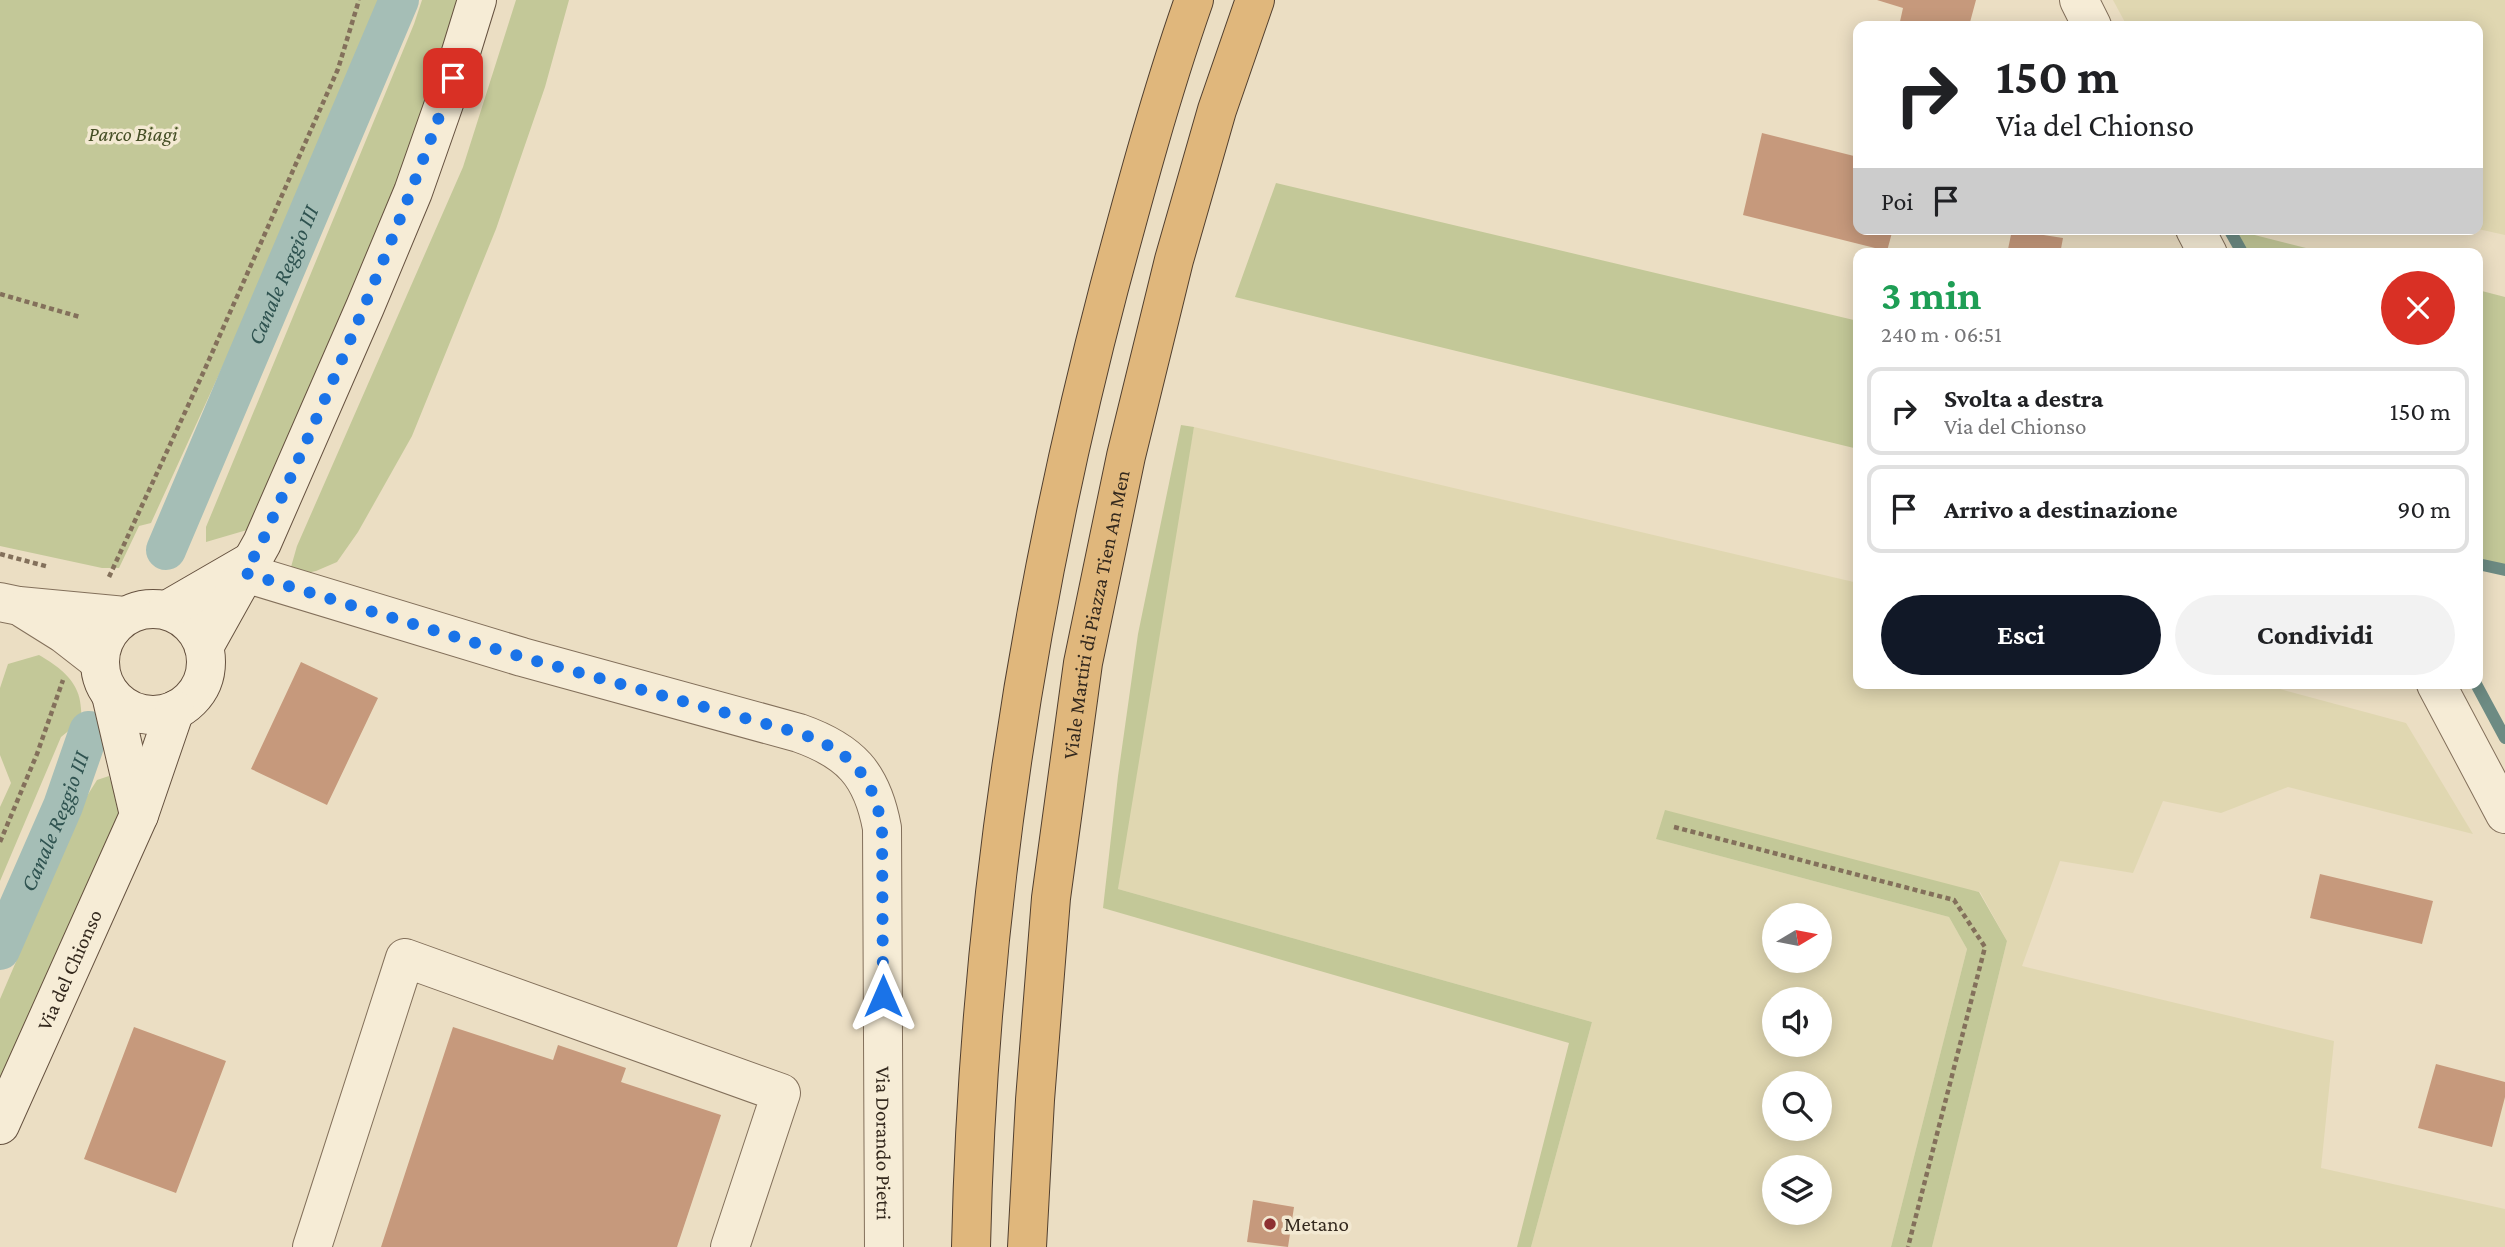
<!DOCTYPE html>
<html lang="it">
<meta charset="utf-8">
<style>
:root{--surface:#fff;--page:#f2f2f2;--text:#202124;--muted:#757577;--line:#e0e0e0;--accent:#111827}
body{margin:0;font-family:"Crimson Pro",serif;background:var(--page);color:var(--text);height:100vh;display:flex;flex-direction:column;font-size:26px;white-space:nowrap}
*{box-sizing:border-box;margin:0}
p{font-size:23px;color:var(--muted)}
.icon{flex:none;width:38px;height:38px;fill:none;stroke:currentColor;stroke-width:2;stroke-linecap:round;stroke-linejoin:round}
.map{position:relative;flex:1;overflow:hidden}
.side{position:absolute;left:1853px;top:248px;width:630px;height:441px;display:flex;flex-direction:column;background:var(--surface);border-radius:14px;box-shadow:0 4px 18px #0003}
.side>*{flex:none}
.guide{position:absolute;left:1853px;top:21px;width:630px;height:214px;border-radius:14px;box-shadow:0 4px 18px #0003;background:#fff;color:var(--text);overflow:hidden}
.needle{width:46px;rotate:80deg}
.controls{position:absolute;left:1762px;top:903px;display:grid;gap:14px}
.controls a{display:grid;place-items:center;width:70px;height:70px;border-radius:50%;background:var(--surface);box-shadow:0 4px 18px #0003;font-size:35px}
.pin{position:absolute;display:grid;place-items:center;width:60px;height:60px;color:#fff;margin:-30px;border-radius:14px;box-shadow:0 4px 10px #0006}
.me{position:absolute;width:77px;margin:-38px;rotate:0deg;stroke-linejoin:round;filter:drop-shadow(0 0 5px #0008)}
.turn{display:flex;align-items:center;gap:24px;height:147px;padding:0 28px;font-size:32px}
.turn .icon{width:91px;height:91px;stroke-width:2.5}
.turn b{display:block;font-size:49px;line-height:60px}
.then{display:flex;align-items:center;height:66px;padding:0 28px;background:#0003;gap:14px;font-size:26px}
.round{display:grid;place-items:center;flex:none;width:74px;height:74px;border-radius:37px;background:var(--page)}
.overview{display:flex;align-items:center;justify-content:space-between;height:119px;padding:0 28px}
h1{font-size:42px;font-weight:700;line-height:52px;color:#1e9e55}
.cta{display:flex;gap:14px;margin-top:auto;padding:14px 28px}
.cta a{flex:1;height:80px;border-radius:42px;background:var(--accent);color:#fff;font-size:28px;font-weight:700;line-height:80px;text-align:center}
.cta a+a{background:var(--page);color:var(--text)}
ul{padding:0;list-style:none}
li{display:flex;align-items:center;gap:21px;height:88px;margin:0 14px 10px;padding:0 14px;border:4px solid var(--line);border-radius:14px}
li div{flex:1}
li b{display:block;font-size:26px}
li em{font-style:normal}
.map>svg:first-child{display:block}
</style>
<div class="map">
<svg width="2505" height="1247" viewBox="0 0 2505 1247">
<rect width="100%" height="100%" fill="#ebdec3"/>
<path fill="#e0d7b1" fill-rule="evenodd" d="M2113 0H2505V235L2478 229V26H2127Z
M1194 427 1858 583V684H2261L2406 723 2473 834 2288 787 2221 813 2163 801 2133 873 2060 861 2022 966 2334 1041 2321 1168 2505 1209V1247H1932L2007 941 1980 892 1656 839 1949 917 1967 949 1891 1247H1531L1592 1022 1118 889 1146 685ZM1774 915H1820V961H1774ZM1774 999H1820V1045H1774ZM1774 1083H1820V1129H1774ZM1774 1167H1820V1213H1774Z"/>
<path fill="#c3c898" d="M0 0H379L360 56 301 195 151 523 139 526 119 568H102L0 546Z
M422 0H457L433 83 382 224 247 530 206 542V527L414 24Z
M516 0H569L545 87 496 229 412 436 358 532 337 562 316 571 302 574 291 567 297 546 463 167Z
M1276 183 1858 321V449L1235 297Z
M2231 229 2330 254H2245Z
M2478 290 2505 297V570L2478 564Z
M1181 425 1194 427 1118 889 1592 1022 1531 1247H1517L1569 1043 1103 908 1118 776 1138 634Z
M39 655C53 663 71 675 77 691 81 699 81 711 82 720L61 737 0 881V807L11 783 0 755V688L8 664Z
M109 776 121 814 0 1095V999L87 796 97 780Z
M1665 810 1979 892 2007 941 1932 1247H1891L1967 949 1949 917 1656 839Z"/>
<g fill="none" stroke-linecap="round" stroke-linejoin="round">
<path stroke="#6d8b83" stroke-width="12" d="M2229 229 2243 254
M2478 564 2505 570
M2476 684 2505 738"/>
<g stroke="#a5beb6" stroke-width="40">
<path id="s1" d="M166 550 399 0"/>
<path id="s2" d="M0 950 63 806 89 731"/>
</g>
</g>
<path fill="#c6997c" d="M1877 0H1976L1969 26H1899L1903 8Z
M1762 133 1858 157V229H1893L1887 251 1743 215Z
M2012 230 2063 238 2060 254H2007Z
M301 662 378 698 327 805 251 769Z
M2320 874 2433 901 2422 944 2310 918Z
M134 1027 226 1061 176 1193 84 1159Z
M453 1027 553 1060 558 1045 626 1068 621 1082 721 1115 677 1247H381Z
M2436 1064 2505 1082V1097L2492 1147 2418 1128Z
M1253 1200 1294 1207 1288 1247 1247 1242Z"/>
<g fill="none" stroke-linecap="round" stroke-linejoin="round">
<defs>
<g id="minor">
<path id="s3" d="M245 573 522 657 799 733C850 751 872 774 882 828L884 1247"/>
<path d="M0 602 19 606 125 616"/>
<path d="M24 609 64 634 100 662"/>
<path d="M312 1247 405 958 781 1093 730 1247"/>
</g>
<path id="tertiary" d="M2079 0 2092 26
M2195 229 2208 254
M2436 684 2505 814"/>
<g id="secondary">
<circle cx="153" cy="662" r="53"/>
<path d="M167 610 250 562"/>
<path d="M204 647 262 543 365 307 413 192 453 78 477 0"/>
<path d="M111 695 139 815"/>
<path id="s4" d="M0 1125 139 815 175 710"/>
</g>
<g id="trunk">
<path d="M971 1247C978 923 1027 601 1109 288 1135 191 1161 94 1194 0"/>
<path id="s5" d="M1027 1247 1035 1100 1051 898 1083 663 1126 456 1174 260 1217 110 1255 0"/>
</g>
</defs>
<use href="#minor" stroke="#83705b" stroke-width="40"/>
<use href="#tertiary" stroke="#83705b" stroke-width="40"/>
<use href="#secondary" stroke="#65513f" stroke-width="40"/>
<use href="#trunk" stroke="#513f2f" stroke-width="40"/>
<path stroke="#83705b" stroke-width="4.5" stroke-dasharray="5 3.5" stroke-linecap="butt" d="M0 294 80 317
M0 554 49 567
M109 577 204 371 338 69 359 0
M1674 827 1954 900 1985 947 1908 1247
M0 842 37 754 63 680"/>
<use href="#minor" stroke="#f6ecd6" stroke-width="38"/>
<use href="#tertiary" stroke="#f6ecd6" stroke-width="38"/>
<use href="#secondary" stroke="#f6ecd6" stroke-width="38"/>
<use href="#trunk" stroke="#e0b77c" stroke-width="38"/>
</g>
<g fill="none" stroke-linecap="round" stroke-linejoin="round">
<path stroke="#1a73e8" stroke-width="12" stroke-dasharray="0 21.6" d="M453 78C397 236 330 389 262 542L245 573 522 657 799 733C850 751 873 774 882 828L883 996"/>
</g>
<circle fill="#8e3032" stroke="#f3e9d2" stroke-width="2.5" cx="1270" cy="1224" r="7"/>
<g text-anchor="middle" stroke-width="7" stroke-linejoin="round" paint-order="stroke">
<g font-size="21" font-style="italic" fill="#464f26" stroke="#f3e9d2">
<text x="133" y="141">Parco Biagi</text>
</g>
<g font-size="21" fill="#34291e" stroke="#f3e9d2">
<text dy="7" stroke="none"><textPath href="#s5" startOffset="637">Viale Martiri di Piazza Tien An Men</textPath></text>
<text dy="7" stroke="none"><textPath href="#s4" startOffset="170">Via del Chionso</textPath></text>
<text dy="7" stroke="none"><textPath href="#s3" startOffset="1026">Via Dorando Pietri</textPath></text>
</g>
<g font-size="21" fill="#34291e" stroke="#f3e9d2" text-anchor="start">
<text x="1284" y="1231">Metano</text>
</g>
<g font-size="23" font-style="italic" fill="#2f5350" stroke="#f3e9d2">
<text dy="8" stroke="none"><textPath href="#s1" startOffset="299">Canale Reggio III</textPath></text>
<text dy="8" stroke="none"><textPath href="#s2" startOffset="140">Canale Reggio III</textPath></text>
</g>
</g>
</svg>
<div class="controls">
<a><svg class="needle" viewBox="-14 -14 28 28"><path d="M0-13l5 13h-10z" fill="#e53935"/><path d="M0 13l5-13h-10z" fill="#757577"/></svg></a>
<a><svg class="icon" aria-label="sound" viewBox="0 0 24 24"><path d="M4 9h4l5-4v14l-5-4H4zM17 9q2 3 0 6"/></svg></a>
<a><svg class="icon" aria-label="search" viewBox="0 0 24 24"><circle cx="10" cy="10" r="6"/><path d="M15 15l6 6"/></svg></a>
<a><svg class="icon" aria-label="layers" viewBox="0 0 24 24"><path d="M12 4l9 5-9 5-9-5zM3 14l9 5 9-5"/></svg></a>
</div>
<div class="pin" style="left:453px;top:78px;background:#d93025"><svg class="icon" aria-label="arrive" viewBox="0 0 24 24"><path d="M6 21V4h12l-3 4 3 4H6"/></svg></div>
<svg class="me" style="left:883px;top:996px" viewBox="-20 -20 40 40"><path d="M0-17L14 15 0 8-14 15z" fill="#1a73e8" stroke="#fff" stroke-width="4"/></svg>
<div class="guide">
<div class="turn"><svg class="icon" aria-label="right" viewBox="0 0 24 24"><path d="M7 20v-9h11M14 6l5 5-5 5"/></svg><div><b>150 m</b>Via del Chionso</div></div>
<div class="then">Poi<svg class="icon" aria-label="arrive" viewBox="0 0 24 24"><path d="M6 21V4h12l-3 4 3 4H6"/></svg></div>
</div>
<section class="side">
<div class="overview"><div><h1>3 min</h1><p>240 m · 06:51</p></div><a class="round" style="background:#d93025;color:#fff"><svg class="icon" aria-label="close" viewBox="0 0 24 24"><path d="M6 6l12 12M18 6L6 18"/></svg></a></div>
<ul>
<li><svg class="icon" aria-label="right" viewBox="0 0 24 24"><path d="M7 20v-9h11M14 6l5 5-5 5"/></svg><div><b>Svolta a destra</b><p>Via del Chionso</p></div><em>150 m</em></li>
<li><svg class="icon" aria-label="arrive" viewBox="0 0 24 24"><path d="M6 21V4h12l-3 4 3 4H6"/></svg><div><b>Arrivo a destinazione</b></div><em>90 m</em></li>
</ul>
<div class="cta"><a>Esci</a><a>Condividi</a></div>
</section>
</div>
